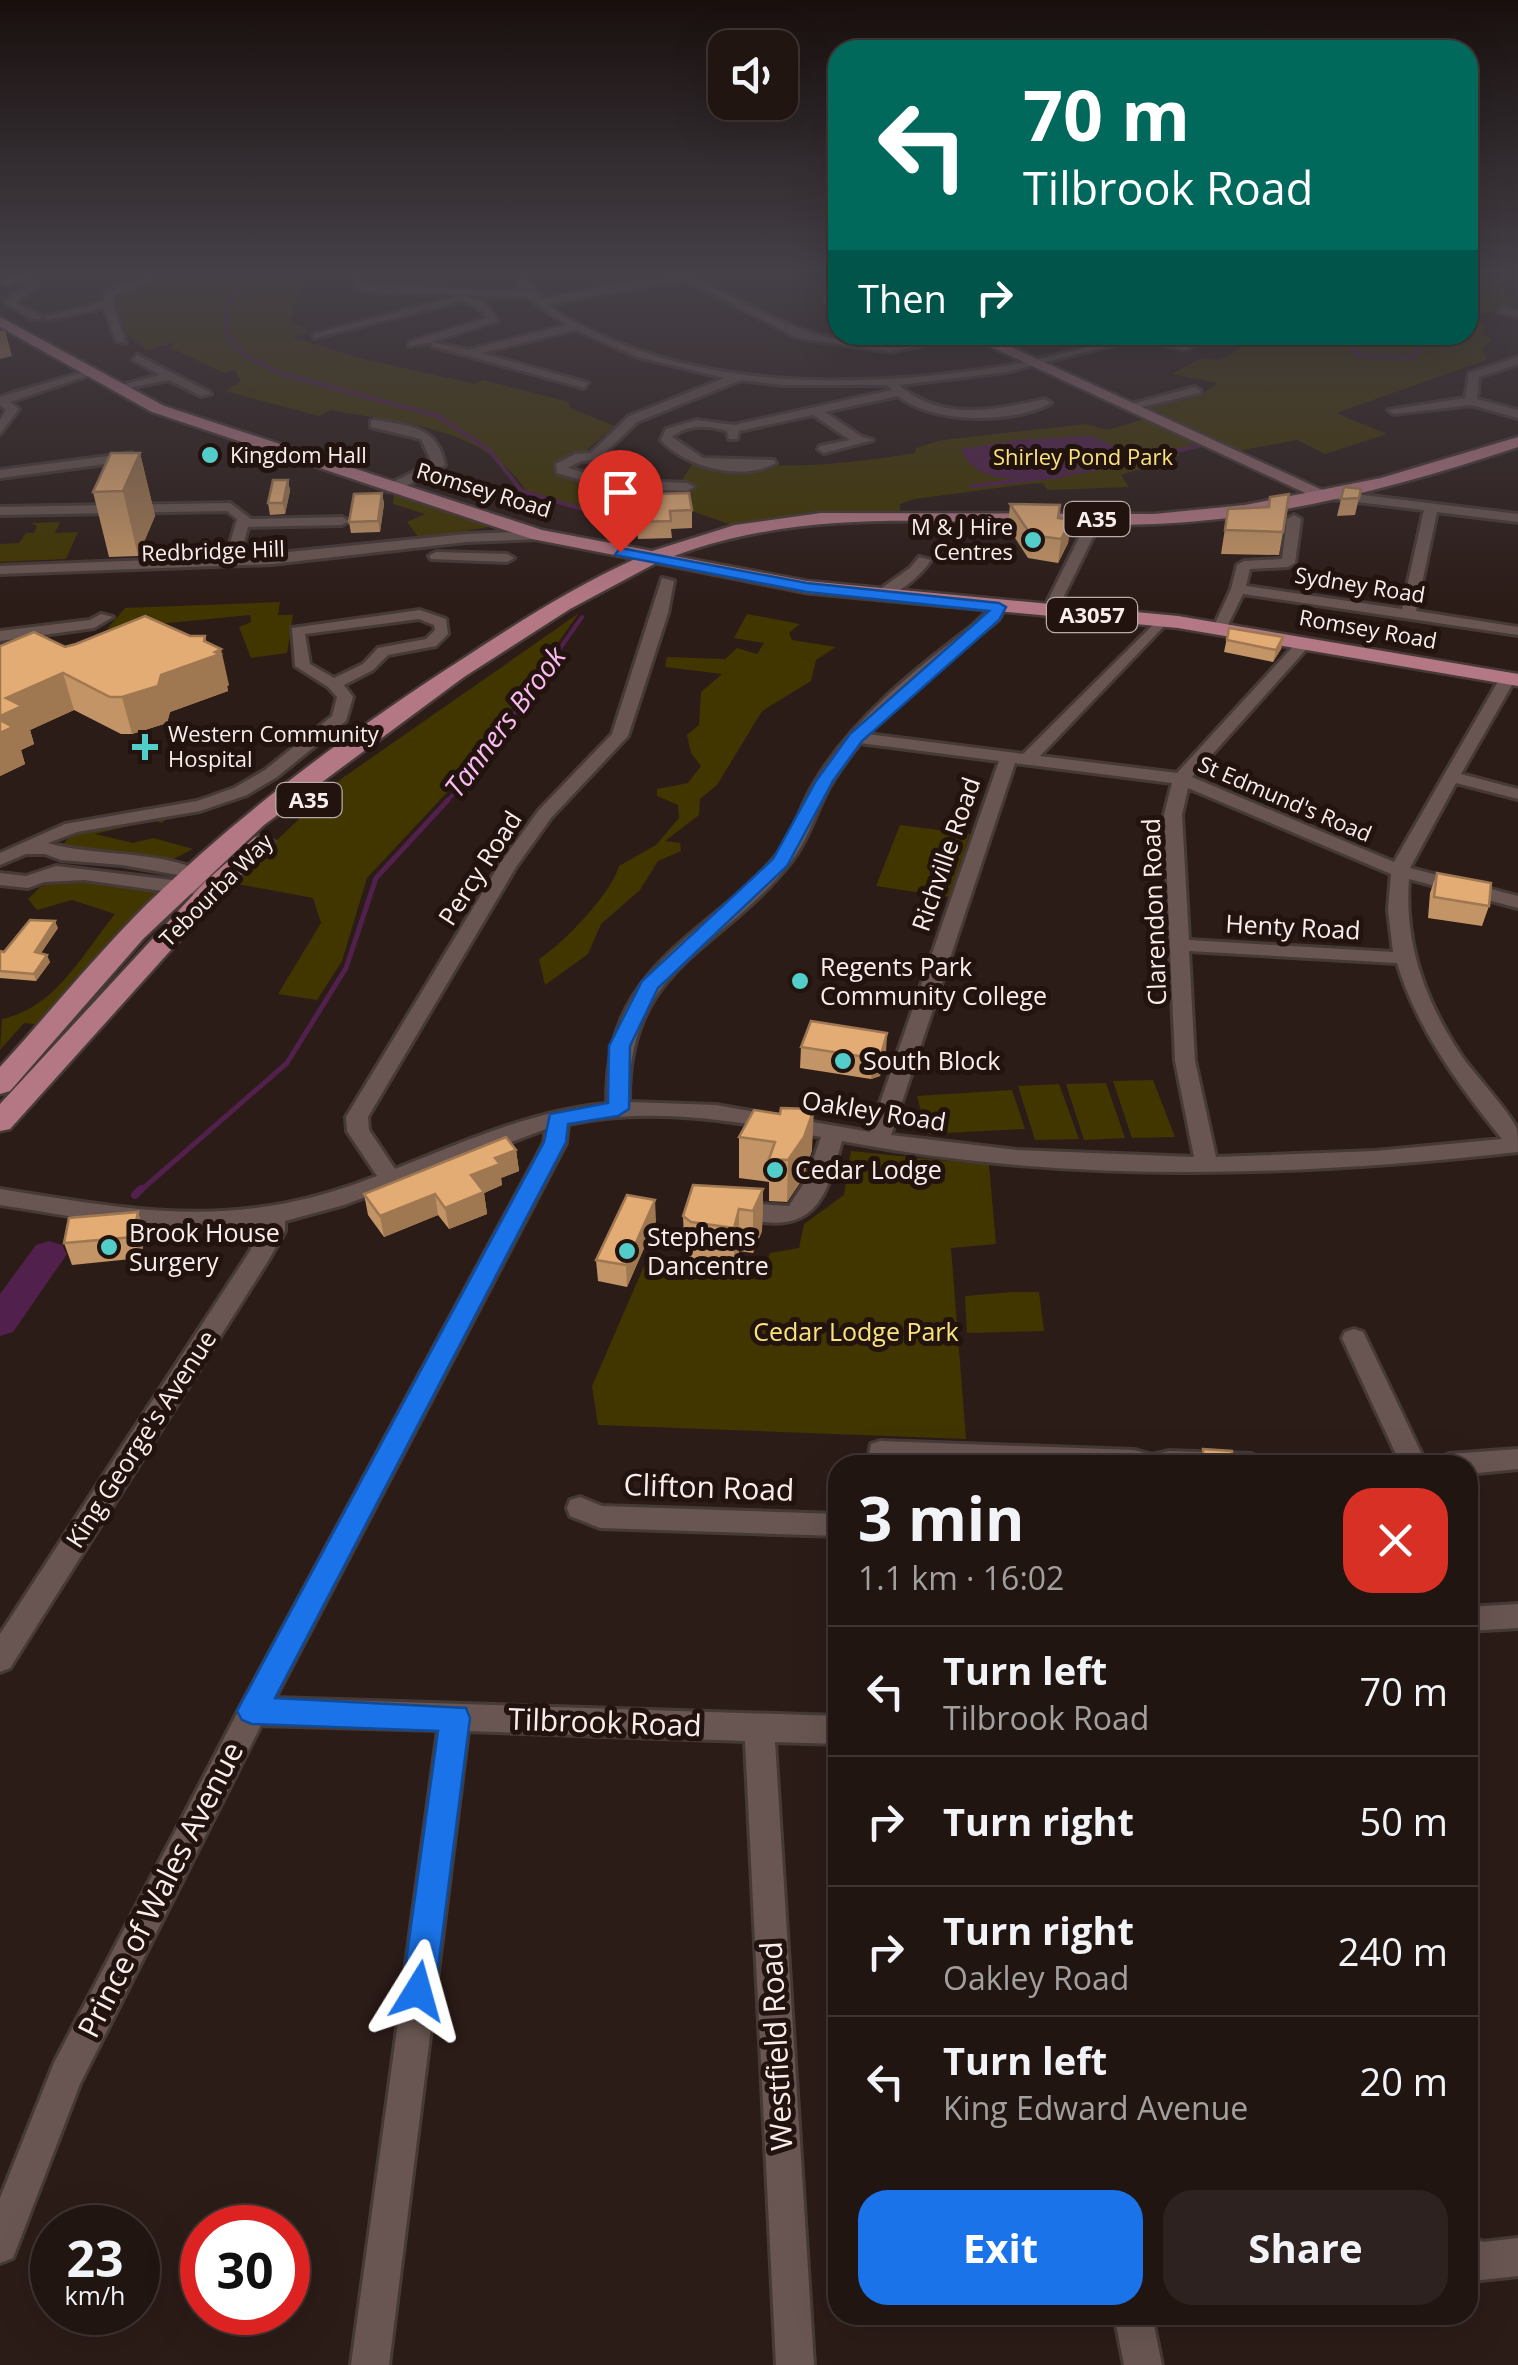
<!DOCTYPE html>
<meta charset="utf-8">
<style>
:root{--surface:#211512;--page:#2d2220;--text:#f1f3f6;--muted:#a29f9f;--line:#3e3432;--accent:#1a73e8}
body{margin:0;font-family:"Open Sans",sans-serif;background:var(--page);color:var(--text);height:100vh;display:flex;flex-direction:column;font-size:38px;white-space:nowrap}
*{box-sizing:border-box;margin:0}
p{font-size:32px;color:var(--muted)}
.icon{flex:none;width:55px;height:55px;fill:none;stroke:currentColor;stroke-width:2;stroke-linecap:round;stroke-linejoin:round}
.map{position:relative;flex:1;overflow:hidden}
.sheet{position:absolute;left:828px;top:1455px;width:650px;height:870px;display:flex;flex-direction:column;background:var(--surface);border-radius:30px;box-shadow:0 10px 40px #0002,0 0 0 2px var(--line)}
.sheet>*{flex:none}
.top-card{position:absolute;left:828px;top:40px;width:650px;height:305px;border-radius:30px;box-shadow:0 10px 40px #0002,0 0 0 2px var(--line);background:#00695c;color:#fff;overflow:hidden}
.tools{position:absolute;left:708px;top:30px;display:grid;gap:20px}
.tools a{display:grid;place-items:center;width:90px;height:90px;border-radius:20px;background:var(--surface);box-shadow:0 10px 40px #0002,0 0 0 2px var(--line);font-size:50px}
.speed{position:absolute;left:30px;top:2205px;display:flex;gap:20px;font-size:50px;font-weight:700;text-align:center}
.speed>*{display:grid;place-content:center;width:130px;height:130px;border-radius:50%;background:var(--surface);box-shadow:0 10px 40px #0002,0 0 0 2px var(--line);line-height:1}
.speed small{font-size:25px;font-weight:400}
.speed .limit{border:15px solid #d22;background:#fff;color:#111}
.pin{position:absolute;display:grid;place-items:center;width:85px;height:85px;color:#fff;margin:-102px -42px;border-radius:50% 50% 50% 0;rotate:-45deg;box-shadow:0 0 10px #0007}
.pin .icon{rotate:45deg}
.me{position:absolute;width:110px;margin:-55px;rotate:8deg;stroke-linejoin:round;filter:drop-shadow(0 0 8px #0008)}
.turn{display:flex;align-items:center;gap:35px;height:210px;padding:0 30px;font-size:45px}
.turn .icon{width:130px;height:130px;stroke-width:2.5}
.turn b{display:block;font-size:70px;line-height:85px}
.then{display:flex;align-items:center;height:95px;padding:0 30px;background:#0003;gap:20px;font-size:38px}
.round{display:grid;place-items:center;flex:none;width:105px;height:105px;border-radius:30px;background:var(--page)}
.headline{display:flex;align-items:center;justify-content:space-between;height:170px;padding:0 30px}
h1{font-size:60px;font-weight:700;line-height:75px}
.primary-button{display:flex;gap:20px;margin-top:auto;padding:20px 30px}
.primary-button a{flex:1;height:115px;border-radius:30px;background:var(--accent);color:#fff;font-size:40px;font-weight:700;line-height:115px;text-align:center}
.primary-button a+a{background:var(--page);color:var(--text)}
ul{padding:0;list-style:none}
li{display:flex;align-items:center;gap:30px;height:130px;padding:0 30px;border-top:2px solid var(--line)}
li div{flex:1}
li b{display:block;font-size:38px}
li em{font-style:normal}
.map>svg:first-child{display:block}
</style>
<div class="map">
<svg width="1518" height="2365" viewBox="0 0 1518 2365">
<rect width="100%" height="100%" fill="#2c1c18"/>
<path fill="#413600" d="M170 274H300L294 282 306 283 292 307 296 311 290 321 309 332 292 337 359 358 475 384 483 380 569 402 570 408 615 426 583 453 564 460 559 470 626 485 676 489 695 460C770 470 839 466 915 453L916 448 942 440 1087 424 1107 430 1147 418 1204 446 1176 449 1179 456 1140 465 1144 468 1121 475 1129 487 1047 490 1043 483 1028 484 914 499 900 504V511L828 512 732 525 689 510 603 513 528 494C486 426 403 424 331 410L319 416 225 391 241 381 235 370 224 373 169 347 178 342 147 350 125 332 115 299Z
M1468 274H1518L1496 286 1517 302 1474 318 1485 325 1482 333 1493 339 1483 348 1486 360 1336 413 1387 434 1325 454 1297 440 1238 451 1140 409 1198 397 1218 383 1172 374 1201 358 1220 360 1247 343 1240 335H1468Z
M394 494 487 523 490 527 419 538 407 522 425 514 393 504Z
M60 522 55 533 78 532 66 559 0 562V544L19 543 26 533H34L37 526 30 523Z
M280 602 278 615H293L287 653 251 658 239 627 251 622 250 615 107 629 125 608Z
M579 613 467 771 367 878 342 961 317 1000 278 994 321 923 313 898 232 883 341 779Z
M747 614 800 624 789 633 792 640 836 647 816 660 811 681 762 711 717 785 700 799 699 815 665 841 680 843 681 851 658 861 640 890 601 924 588 954 545 985 539 959C564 943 611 894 619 866L656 845 679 818 678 805 657 796V789L688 783 701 766 691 753 687 735 699 725 701 692 722 674 665 667 667 657 725 659 737 648 757 654 764 643 734 638Z
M174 813 162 823 153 820 95 834 133 843 153 838 193 849 168 862 69 852 63 845 73 832Z
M900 825 970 834 949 897 876 886Z
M63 878 152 888 158 898 43 1025 24 1023 0 1050 2 1019C56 1008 83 953 115 914L72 900 37 910 28 899 40 887Z
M1153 1080 1175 1137 1132 1138 1113 1081Z
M1106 1083 1125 1138 1084 1140 1066 1084Z
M1059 1084 1079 1139 1035 1140 1018 1086Z
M1012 1090 1025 1129 927 1134 917 1096Z
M851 1151 989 1165 996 1244 951 1248 966 1439 598 1425 592 1386 645 1264 760 1280 770 1253 799 1248 804 1224 844 1195Z
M1012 1292H1039L1044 1331 967 1333 965 1296Z"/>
<path fill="#52204d" d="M1091 436 1112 445 1117 455C1077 471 982 502 961 449L1017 440Z"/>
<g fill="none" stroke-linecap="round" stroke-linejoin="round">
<path stroke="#52204d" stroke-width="4" d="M254 274 226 308V335L247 357 283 374 438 416 488 449 522 491 595 513
M1357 356 1413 358 1426 335
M1357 356 1359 353 1353 352 1361 335
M972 486 1059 476 1199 446
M446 802 473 773 582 617"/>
<path stroke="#52204d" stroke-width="5" d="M139 1192 287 1063 346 968 376 878 448 800"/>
<path stroke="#52204d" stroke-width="8" d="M135 1195 141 1189"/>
<path fill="#52204d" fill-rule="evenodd" d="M49 1241 62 1245 67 1254 13 1332 0 1336V1294L36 1245Z"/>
<defs>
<path id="street" d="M152 274H168L115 295 113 304 126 343 116 341 104 308 48 320 43 317 103 302 106 291Z
M347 274H357L363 283 373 286 522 291 514 274H524L541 299 674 274H697L694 277C758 310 813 345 889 345 917 346 945 335 973 335L890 352 798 338 683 279 547 305C679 393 855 390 1005 366 1030 361 1055 356 1079 349 1096 345 1114 337 1131 335 1147 333 1160 340 1176 341 1187 342 1200 335 1212 335L1185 350 1141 338 1007 372 899 385C941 422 995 410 1045 399L1051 403C1013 424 933 424 898 396L825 412 862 437 873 440 824 453 818 449 820 446 850 440 813 415 739 431 737 439H729L727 431C708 425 687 424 672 437L703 458 774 460 776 463C743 482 685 467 661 440L666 429 696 420 734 425 892 390 887 385H783L741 380 637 422 605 453 619 461 617 472 640 481 687 483 694 487 687 491 638 489 603 476 585 481 557 473 556 464 575 454 591 453 629 416 725 378 638 357 575 330 481 353 588 383 584 388 432 346V342L409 346V342L487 318 477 307 463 301 314 338V334L463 295 372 292 355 287ZM465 295 527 297 566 325 468 350 432 342 498 321 485 303ZM599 460 606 463V468L585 473 568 468 581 461Z
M17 275 41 283 16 302 40 315V319H32L4 302 28 284 17 279Z
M838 296V308L824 301 825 299Z
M1502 307 1518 311V317L1498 312Z
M1226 335H1237L1243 341 1233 343Z
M137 355 209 392 211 394 201 396 169 380 114 391V387L160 375 133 360Z
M1518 357V364L1479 377 1477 399 1518 410V418L1471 405 1394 414 1388 410 1465 398 1469 373Z
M86 371 96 373 10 402 19 409 0 434V420L6 410 0 405V397Z
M1195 387 1201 391 1199 393 1130 410 1124 406Z
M375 420C409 426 438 426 445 465L397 491H387V485L432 463 421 439 371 427V421Z
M132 453 138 457 136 460 0 478V470Z
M1330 491 1518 514V522L1437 512 1416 611 1518 627V635L1243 594 1225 631H1215L1213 628 1231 589 1237 565 1244 561 1282 559 1287 519 1294 515 1301 519 1295 563 1288 567 1250 569 1246 586 1402 609 1424 510 1325 498 1323 495Z
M230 503 251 519 342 517 349 521 342 525 248 527 240 557 466 534 538 531 545 535 538 539 466 542 272 564 0 574V566L226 557 237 519 227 511 0 515V507Z
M1090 516 1102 519 1056 612 1044 615 1042 612Z
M436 552 507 554 514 558 507 562 431 559 429 556Z
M919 557 931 560C921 576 894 599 876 598V592L910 568Z
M662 578 674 581 668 613 628 736 551 818 516 867 368 1117 369 1130 395 1169C463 1142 534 1110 607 1104 607 1063 612 1030 634 995 670 939 734 907 776 856 794 835 800 806 815 782 853 719 913 671 971 627 981 619 989 607 999 603L1006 607 998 620 929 675 867 734 1023 754 1161 617 1166 618V624L1040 756 1177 773 1299 640 1304 638 1312 643 1309 646 1192 777 1394 862 1500 678 1514 675 1516 678 1461 774 1518 789V799L1456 783 1410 868 1518 896V908L1409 879C1404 943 1425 1001 1461 1055 1474 1074 1510 1112 1517 1129 1518 1135 1518 1146 1518 1152 1293 1177 1065 1184 842 1141 828 1191 818 1232 757 1221 745 1219 736 1220 729 1211L740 1203 789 1206 806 1180 821 1137C737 1121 653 1106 568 1124L566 1143 275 1698 838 1716V1744L775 1742 814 2365H776L745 1741 468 1731 389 2365H351L438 1730 261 1725 80 2084 13 2258 0 2263V2198L54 2063 243 1702 544 1143 546 1129 344 1205 285 1221V1231L268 1261 10 1668 0 1672V1634L250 1251 261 1226C175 1238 86 1218 0 1205V1189C144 1212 236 1231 377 1176L347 1131 346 1117 501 862 539 810 612 734ZM860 743 999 761 870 1132 716 1105 629 1102C627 965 718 954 790 863 806 843 814 818 825 795 834 776 847 760 860 743ZM1015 763 1172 783 1164 815 1175 1061 1194 1157 1017 1150 891 1135ZM1188 788 1391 874 1388 910 1393 952 1189 940 1182 815ZM1189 951 1397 963C1417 1029 1459 1086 1502 1139L1375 1151 1216 1157 1195 1061Z
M420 610 446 619 448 634 436 646 388 655 373 670 344 685 353 697 346 721 277 777 247 795 200 811 77 832 48 843C102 859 174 847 221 883V891L205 889 196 894 177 893 84 880 44 882 28 888 0 885V873L26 876 56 866 197 883 190 877 122 865 61 860 45 854H26L0 865V853L65 824 197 801 234 788 265 770 332 716 337 697 328 687 295 666 292 628ZM419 619 434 625 435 630 426 639 378 648 363 664 334 678 310 664 305 634Z
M101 614 113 617 94 628 0 641V631L90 620Z
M1354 1329 1363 1332 1366 1338 1427 1465H1401L1342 1338 1345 1332Z
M880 1441 1134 1450 1152 1455 1169 1451 1251 1454 1260 1458 1264 1465 893 1462V1465H867L871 1444Z
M1518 1449V1469L1468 1474V1465H1436L1440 1458 1449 1454Z
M580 1497 602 1506 838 1514V1536L600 1528 570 1516 567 1508 570 1500Z
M1518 1604V1628L1468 1631V1607Z
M1468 2235 1483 2242 1518 2238V2276L1481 2280 1468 2274Z
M1114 2315H1152L1162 2365H1124Z"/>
<path id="secondary" d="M17 274H38L7 286 0 282Z
M966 335H985L1331 494 1316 498Z"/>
<path id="primary" d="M0 317 164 406 542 530 652 551 735 525 821 513 1154 514 1245 505 1381 478 1518 437V447C1401 486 1279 519 1155 524 994 531 829 498 674 556L807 581 1178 616 1518 674V686L1178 628 807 593 656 563 570 609 464 677 264 825 143 939 10 1091 0 1094V1067C49 1013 95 956 147 904 242 811 352 730 464 658 519 622 575 586 635 559L532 539 152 412 0 327Z
M263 835 275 842 271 847 223 892 10 1129 0 1131V1104L205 882 255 837Z"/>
</defs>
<use href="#street" stroke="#463a37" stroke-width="6"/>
<use href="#secondary" stroke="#463a37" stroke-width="5"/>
<use href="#primary" stroke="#463a37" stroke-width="5"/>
<use href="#street" fill="#695652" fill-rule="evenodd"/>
<use href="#secondary" fill="#8e676b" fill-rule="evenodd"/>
<use href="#primary" fill="#b37884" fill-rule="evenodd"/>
</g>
<path fill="#c39465" d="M140 453 155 516 138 556 109 557 93 492Z
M288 480 290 491 285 514 270 515 268 503Z
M1344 487 1359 498 1355 515 1337 516Z
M382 493 384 504 380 532 351 533 349 522Z
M602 496 692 510V528L671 529 672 538 638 539 637 529 604 530Z
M1270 497 1283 532 1279 555 1221 554 1228 509 1268 507Z
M1010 504 1058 518 1071 520 1068 543 1058 563 1028 558 1008 527Z
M1229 628 1283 637 1281 649 1273 662 1224 652Z
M190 636 206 642 229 685 227 686 228 691 170 712 167 723 132 734H121L74 710 30 730 34 744 21 750 25 764 0 776V646L65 647Z
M1437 873 1489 906 1482 926 1428 918 1430 893Z
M58 928 41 953 50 962 36 981 0 978V951L4 952Z
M801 1047 886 1054 880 1076 871 1079 800 1068Z
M754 1110 812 1150 803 1178 787 1202 769 1201V1182L739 1178V1137Z
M516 1150 519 1171 501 1178 502 1185 484 1193 487 1214 449 1229 438 1215 384 1237 368 1215 364 1194Z
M763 1189 762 1231 753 1253 739 1251 734 1270 692 1264 685 1258 683 1216Z
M656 1221 627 1287 598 1281 596 1260Z
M145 1233 141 1258 72 1265 64 1243Z
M1203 1449 1234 1465H1199Z"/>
<path fill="#9f7852" d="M5 330 12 356 0 359V331Z
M140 453 155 516 138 556 123 491Z
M288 480 290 491 285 514 283 503Z
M382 493 384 504 380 532 378 521Z
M1071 520 1068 543 1058 563 1061 539Z
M205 636 210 658 215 652 221 649 229 685 227 686 228 691 170 712 167 723 132 734 122 697 204 641Z
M1283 637 1281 649 1273 662 1276 650Z
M63 673 74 710 30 730 34 744 21 750 25 764 0 776V716L6 698Z
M55 921 58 928 37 959 35 952Z
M47 955 50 962 36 981 34 974Z
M887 1033 886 1054 880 1076 871 1079 872 1058Z
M814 1109 812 1150 803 1178 787 1202 788 1160Z
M516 1150 519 1171 501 1178 502 1185 484 1193 487 1214 449 1229 445 1208 471 1175 495 1158Z
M763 1189 762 1231 753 1253V1211Z
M435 1194 438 1215 384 1237 380 1216Z
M655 1200 656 1221 627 1287 626 1265Z
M739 1209V1251L734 1270V1228Z
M138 1212 145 1233 141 1258 133 1237Z"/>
<path fill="#e3ac75" stroke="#9f7852" stroke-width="2.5" d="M111 453H140L123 491 93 492Z
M273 480H288L283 503H268Z
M1344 487 1361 489 1359 498 1341 499Z
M382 493 378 521 349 522 354 494Z
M689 493 692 510 670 511 671 521 637 522 636 511 603 513 602 496Z
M1289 494 1283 532 1225 530 1228 509 1269 507 1270 497Z
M1010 504 1060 505 1058 518 1071 520 1061 539 1031 535Z
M145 616 190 636H205L204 641 221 649 215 652 220 654 161 675 158 686 122 697H110L63 673 6 698 22 706 0 716V646L34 632 65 647 76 644Z
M1229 628 1283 637 1276 650 1227 640Z
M0 720 13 727 0 733Z
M1437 873 1491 883 1489 906 1434 897Z
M30 920 55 921 35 952 47 955 34 974 0 971V951L4 952Z
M811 1021 887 1033 881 1055 872 1058 801 1047Z
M781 1108 814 1109 804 1137 788 1160 769 1159 775 1142 739 1137 754 1110 780 1114Z
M506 1137 516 1150 495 1158 500 1164 471 1175 484 1192 445 1208 435 1194 380 1216 364 1194Z
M693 1185 763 1189 753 1211 739 1209 734 1228 691 1222 683 1216Z
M627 1195 655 1200 626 1265 596 1260Z
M138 1212 133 1237 64 1243 69 1218Z
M1203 1449 1232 1451 1234 1465H1204Z"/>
<linearGradient id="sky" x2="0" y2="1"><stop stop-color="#180f0d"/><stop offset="0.45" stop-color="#454048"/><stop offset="1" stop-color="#454048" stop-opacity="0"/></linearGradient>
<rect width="1518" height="605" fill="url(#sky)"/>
<path fill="#1a73e8" stroke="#114b97" stroke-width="2.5" d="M620 548 807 583 999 603 1006 607 999 620 862 741 833 781 787 866 658 988 630 1046 629 1109 618 1116 568 1124 566 1142 275 1698 466 1708 470 1718 435 1991 430 2003 418 2008 407 2003 402 1991 438 1731 252 1724 242 1720 237 1711 544 1142 550 1114 608 1103 609 1046 642 981 773 859 816 781 850 734 989 611 807 592 615 555Z"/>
<g fill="#53cdc9" stroke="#22130f" stroke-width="4">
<circle cx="210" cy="455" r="10"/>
<circle cx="1033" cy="540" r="10"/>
<path d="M140 732h10v10h10v10h-10v10h-10v-10h-10v-10h10z"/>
<circle cx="800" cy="981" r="10"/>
<circle cx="843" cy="1061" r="10"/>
<circle cx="775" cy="1170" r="10"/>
<circle cx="109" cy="1247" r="10"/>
<circle cx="627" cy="1251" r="10"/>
</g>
<g text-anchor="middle" stroke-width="10" stroke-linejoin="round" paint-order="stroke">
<g font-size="22" fill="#f9eeeb" stroke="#22130f" text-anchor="start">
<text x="230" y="463">Kingdom Hall</text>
<text x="1013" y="535" text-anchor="end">M &amp; J Hire<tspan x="1013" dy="25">Centres</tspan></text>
<text x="168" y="742">Western Community<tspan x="168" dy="25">Hospital</tspan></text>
</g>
<g font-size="22" fill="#f9e37b" stroke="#22130f">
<text x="1083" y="465">Shirley Pond Park</text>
</g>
<g font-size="22" fill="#f9eeeb" stroke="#22130f">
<text transform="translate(484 490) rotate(17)" y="8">Romsey Road</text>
<text transform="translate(213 551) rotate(-2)" y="8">Redbridge Hill</text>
<text transform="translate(1360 585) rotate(9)" y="8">Sydney Road</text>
<text transform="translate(1368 629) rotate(10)" y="8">Romsey Road</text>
<text transform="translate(1285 799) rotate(23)" y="8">St Edmund's Road</text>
<text transform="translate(216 890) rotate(-45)" y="8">Tebourba Way</text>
</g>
<g fill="#22130f" stroke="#b8aca9" stroke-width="2.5">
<rect x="1064.5" y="502" width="65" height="34" rx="8"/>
<rect x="1047" y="598" width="90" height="34" rx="8"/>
<rect x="276.5" y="783" width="65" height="34" rx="8"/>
</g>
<g font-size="22" font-weight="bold" fill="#f9eeeb">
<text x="1097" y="527">A35</text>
<text x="1092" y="623">A3057</text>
<text x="309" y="808">A35</text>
</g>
<g font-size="25" fill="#f9eeeb" stroke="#22130f">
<text transform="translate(946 854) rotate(-71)" y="9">Richville Road</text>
<text transform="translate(480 868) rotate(-57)" y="9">Percy Road</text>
<text transform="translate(1154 912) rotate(-92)" y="9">Clarendon Road</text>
<text transform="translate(1293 927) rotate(3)" y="9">Henty Road</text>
<text transform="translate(874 1111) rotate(9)" y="9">Oakley Road</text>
<text transform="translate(141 1439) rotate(-57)" y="9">King George's Avenue</text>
</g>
<g font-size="25" fill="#f9eeeb" stroke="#22130f" text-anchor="start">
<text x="820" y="976">Regents Park<tspan x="820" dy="29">Community College</tspan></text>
<text x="863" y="1070">South Block</text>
<text x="795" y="1179">Cedar Lodge</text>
<text x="129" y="1242">Brook House<tspan x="129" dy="29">Surgery</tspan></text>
<text x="647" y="1246">Stephens<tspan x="647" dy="29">Dancentre</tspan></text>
</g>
<g font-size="25" fill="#f9e37b" stroke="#22130f">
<text x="856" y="1341">Cedar Lodge Park</text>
</g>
<g font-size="28" font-style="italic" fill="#fabbf1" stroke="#22130f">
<text transform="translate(505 722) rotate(-53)" y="10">Tanners Brook</text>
</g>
<g font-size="30" fill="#f9eeeb" stroke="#22130f">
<text transform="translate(709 1488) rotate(2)" y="10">Clifton Road</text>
<text transform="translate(605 1723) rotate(2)" y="10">Tilbrook Road</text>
<text transform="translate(161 1890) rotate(-63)" y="10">Prince of Wales Avenue</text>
<text transform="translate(777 2046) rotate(-93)" y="10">Westfield Road</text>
</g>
</g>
</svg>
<div class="tools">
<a><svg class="icon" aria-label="sound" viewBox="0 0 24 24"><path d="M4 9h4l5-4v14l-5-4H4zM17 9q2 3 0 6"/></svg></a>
</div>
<div class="speed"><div>23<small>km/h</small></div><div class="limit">30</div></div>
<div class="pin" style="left:620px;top:552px;background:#d93025"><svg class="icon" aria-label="arrive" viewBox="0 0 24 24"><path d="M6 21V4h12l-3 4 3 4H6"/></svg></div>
<svg class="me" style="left:418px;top:1991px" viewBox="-20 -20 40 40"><path d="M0-17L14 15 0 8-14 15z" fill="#1a73e8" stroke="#fff" stroke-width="4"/></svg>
<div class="top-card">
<div class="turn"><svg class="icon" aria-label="left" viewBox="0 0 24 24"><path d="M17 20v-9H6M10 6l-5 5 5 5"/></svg><div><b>70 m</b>Tilbrook Road</div></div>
<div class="then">Then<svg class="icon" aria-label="right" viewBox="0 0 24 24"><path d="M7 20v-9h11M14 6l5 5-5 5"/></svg></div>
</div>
<section class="sheet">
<div class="headline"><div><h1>3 min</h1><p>1.1 km · 16:02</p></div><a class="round" style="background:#d93025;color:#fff"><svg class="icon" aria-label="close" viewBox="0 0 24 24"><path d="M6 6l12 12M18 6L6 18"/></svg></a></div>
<ul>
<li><svg class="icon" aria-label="left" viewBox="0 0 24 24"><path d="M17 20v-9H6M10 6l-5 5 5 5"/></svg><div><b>Turn left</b><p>Tilbrook Road</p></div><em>70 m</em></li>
<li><svg class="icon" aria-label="right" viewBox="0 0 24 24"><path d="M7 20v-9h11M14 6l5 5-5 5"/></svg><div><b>Turn right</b></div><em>50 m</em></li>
<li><svg class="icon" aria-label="right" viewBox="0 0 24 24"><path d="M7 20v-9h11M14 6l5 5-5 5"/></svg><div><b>Turn right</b><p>Oakley Road</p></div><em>240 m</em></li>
<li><svg class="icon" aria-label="left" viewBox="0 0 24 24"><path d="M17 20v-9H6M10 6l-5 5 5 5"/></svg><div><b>Turn left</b><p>King Edward Avenue</p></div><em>20 m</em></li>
</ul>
<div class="primary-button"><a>Exit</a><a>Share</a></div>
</section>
</div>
